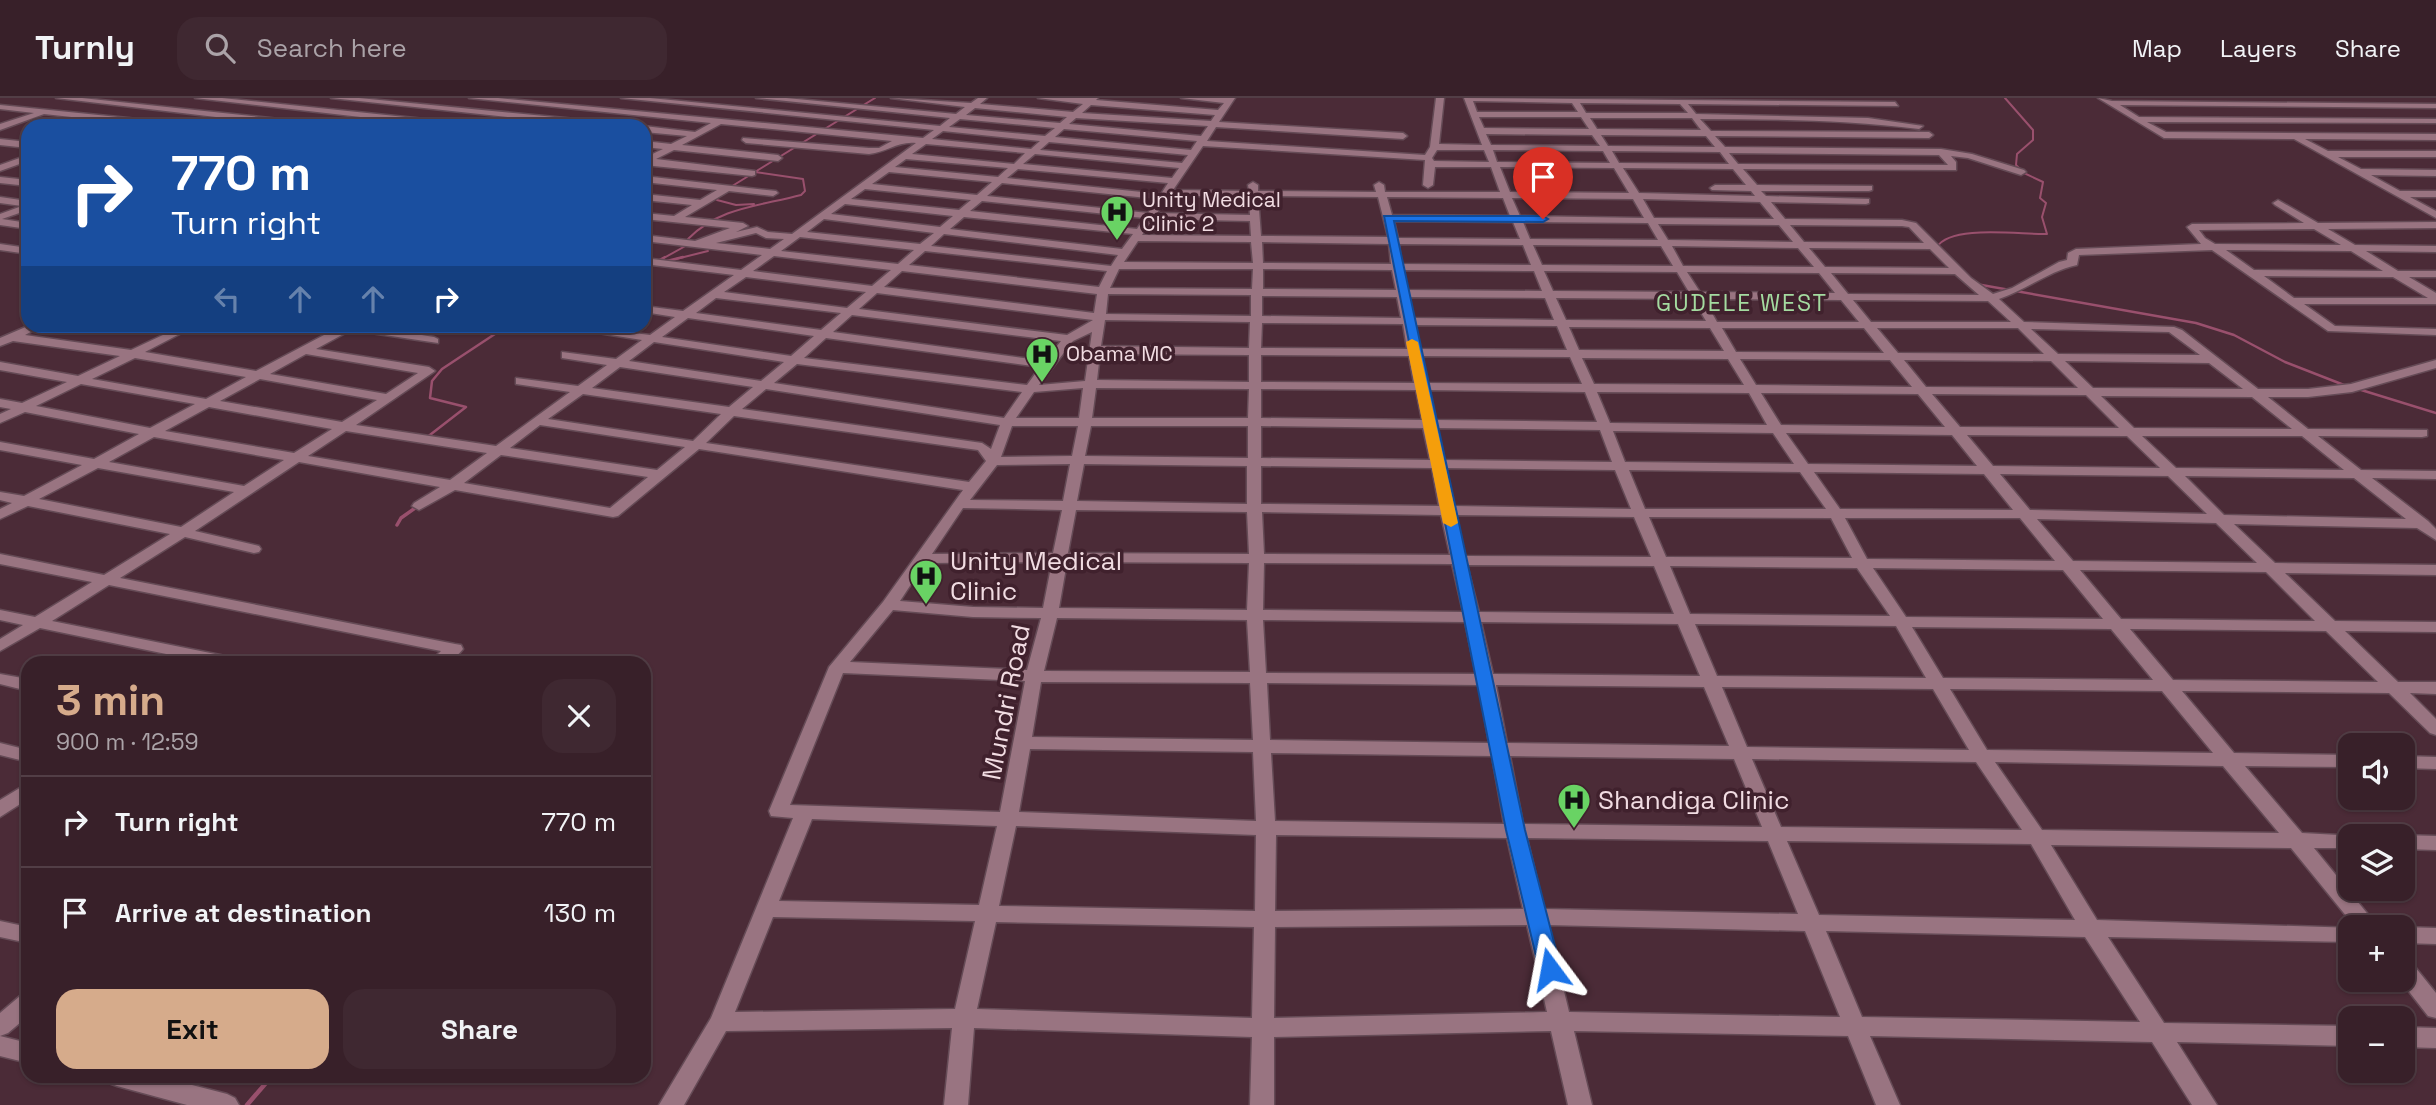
<!DOCTYPE html>
<meta charset="utf-8">
<style>
:root{--surface:#382029;--page:#3f2831;--text:#f1f3f6;--muted:#aba3a8;--line:#523e46;--accent:#d6ab8b}
body{margin:0;font-family:"Space Grotesk",sans-serif;background:var(--page);color:var(--text);height:100vh;display:flex;flex-direction:column;font-size:26px;white-space:nowrap}
*{box-sizing:border-box;margin:0}
p{font-size:23px;color:var(--muted)}
.icon{flex:none;width:38px;height:38px;fill:none;stroke:currentColor;stroke-width:2;stroke-linecap:round;stroke-linejoin:round}
.map{position:relative;flex:1;overflow:hidden}
.side{position:absolute;left:21px;top:558px;width:630px;height:427px;display:flex;flex-direction:column;background:var(--surface);border-radius:21px;box-shadow:0 2px 5px #0004,0 0 0 2px var(--line)}
.side>*{flex:none}
.guide{position:absolute;left:21px;top:21px;width:630px;height:214px;border-radius:21px;box-shadow:0 2px 5px #0004,0 0 0 2px var(--line);background:#1a4fa0;color:#fff;overflow:hidden}
.tools{position:absolute;left:2338px;top:635px;display:grid;gap:14px}
.tools a{display:grid;place-items:center;width:77px;height:77px;border-radius:14px;background:var(--surface);box-shadow:0 2px 5px #0004,0 0 0 2px var(--line);font-size:35px}
.pin{position:absolute;display:grid;place-items:center;width:60px;height:60px;color:#fff;margin:-72px -30px;border-radius:50% 50% 50% 0;rotate:-45deg;box-shadow:0 0 7px #0007}
.pin .icon{rotate:45deg}
.me{position:absolute;width:77px;margin:-38px;rotate:347deg;stroke-linejoin:round;filter:drop-shadow(0 0 5px #0008)}
.turn{display:flex;align-items:center;gap:24px;height:147px;padding:0 35px;font-size:32px}
.turn .icon{width:91px;height:91px;stroke-width:2.5}
.turn b{display:block;font-size:49px;line-height:60px}
.lanes{display:flex;align-items:center;height:66px;padding:0 35px;background:#0003;justify-content:center;gap:35px;direction:ltr}
.lanes .off{opacity:.35}
.round{display:grid;place-items:center;flex:none;width:74px;height:74px;border-radius:21px;background:var(--page)}
.headline{display:flex;align-items:center;justify-content:space-between;height:119px;padding:0 35px}
h1{font-size:42px;font-weight:700;line-height:52px;color:var(--accent)}
.button{display:flex;gap:14px;margin-top:auto;padding:14px 35px}
.button a{flex:1;height:80px;border-radius:21px;background:var(--accent);color:#111;font-size:28px;font-weight:700;line-height:80px;text-align:center}
.button a+a{background:var(--page);color:var(--text)}
ul{padding:0;list-style:none}
li{display:flex;align-items:center;gap:21px;height:91px;padding:0 35px;border-top:2px solid var(--line)}
li div{flex:1}
li b{display:block;font-size:26px}
li em{font-style:normal}
header{display:flex;align-items:center;gap:42px;box-sizing:border-box;height:98px;padding:0 35px;background:var(--surface);border-bottom:2px solid var(--line)}
header strong{font-size:33px}
nav{display:flex;gap:38px;margin-inline-start:auto;font-size:24px}
.search{width:490px;height:63px;background:var(--page);display:flex;align-items:center;gap:18px;box-sizing:border-box;padding:0 24px;border-radius:21px;color:var(--muted);font-size:26px}
.map>svg:first-child{display:block}
</style>
<header>
<strong>Turnly</strong>
<div class="search"><svg class="icon" aria-label="search" viewBox="0 0 24 24"><circle cx="10" cy="10" r="6"/><path d="M15 15l6 6"/></svg>Search here</div>
<nav><a>Map</a><a>Layers</a><a>Share</a></nav>
</header>
<div class="map">
<svg width="2436" height="1007" viewBox="0 0 2436 1007">
<rect width="100%" height="100%" fill="#4b2b37"/>
<g fill="none" stroke-linecap="round" stroke-linejoin="round">
<path stroke="#99506d" stroke-width="2" d="M729 90 875 0
M717 99V102L736 107 754 106
M1937 149C1951 126 2022 137 2047 136L2042 119 2046 105 2040 100 2043 84 2024 75 2016 67 2017 56 2033 42V32L2005 0
M662 161 689 146 688 141C719 109 760 108 801 97L805 93 803 81 755 74
M676 161 708 153"/>
<path stroke="#99506d" stroke-width="2.5" d="M667 163 683 159
M645 170 665 159
M1976 186 2196 225 2234 237 2285 264 2344 287
M2358 291 2436 315
M426 340 466 309 430 300 432 283 442 271 507 228"/>
<path stroke="#99506d" stroke-width="3.5" d="M397 427 401 420 418 408"/>
<path stroke="#99506d" stroke-width="4.5" d="M247 1007 272 978"/>
<defs>
<path id="minor" d="M56 0H82L316 25 320 28H293Z
M195 0H222L463 25 467 28H439Z
M331 0H359L617 25 621 28H592Z
M469 0H498L923 40 934 32 621 0H650L940 28 950 20 756 0H786L956 16 965 9 891 0 971 5 978 0H987L980 6 1073 14 1083 6 1038 0H1098L1096 2 1218 12 1224 5 1181 0H1235L1219 24 1403 35 1407 38 1403 41 1216 29 1207 43 1425 57 1430 49 1436 0H1444L1439 46 1482 47 1464 0 1895 4 1898 8 1688 6 1696 16 1868 20 1923 28 1919 31C1846 22 1774 21 1700 21L1711 33 1929 34 1933 37 1929 40 1715 38 1725 49 1941 51 1972 56 2024 72 2026 74 2021 77 1968 60 1951 58 1956 64V72L1743 71 1757 87 1872 88V92L1869 93H1761L1766 98 1869 101V105L1866 106 1771 104 1785 121 1902 122 1916 125 1971 180 1993 196 2012 190 2059 164 2067 162 2068 155 2076 151 2201 146 2187 129 2192 126 2304 125 2275 107 2273 105 2278 102 2318 125 2436 124V130L2328 131 2355 147 2436 148V154L2366 153 2398 173H2436V179H2409L2436 195V206H2304L2335 228 2436 231V237L2328 233 2212 152 2079 157 2077 167C2049 173 2026 192 1999 201L2024 224 2174 229 2182 232 2258 291H2308L2351 286 2436 262V270L2352 294 2308 299H2268L2308 331 2427 332V338L2422 339 2318 338 2361 372 2436 373V381L2372 380 2428 423 2436 431V442L2417 430 2234 426 2275 465 2436 467V477L2285 475 2335 523 2436 524V534L2345 533 2398 584H2436V596L2410 595 2436 621V637L2430 635 2389 595 2182 593 2234 655 2350 657V669L2245 668 2302 735 2357 738H2350V750H2314L2379 830H2356L2291 750 2051 747 2097 822 2356 830H2350V844L2108 839 2164 925 2350 928V948L2177 944 2217 1007H2192L2152 944 1870 938 1900 1007H1876L1848 938 1574 933 1592 1007H1568L1551 933 1274 939V1007H1250L1252 939 974 930 968 1007H944L952 930 726 933 684 1007H659L711 920 793 720 771 718 769 713 829 569 883 504 963 392 699 351 618 418 613 419 455 392 419 412 412 408 414 405 440 389 299 364 195 433 259 448 261 451 259 454 254 455 185 439 120 480 455 546 461 547 463 551C453 564 444 565 429 565L441 553 109 487 52 523 235 560 243 565H210L40 530 0 553V541L23 527 0 522V512L35 519 92 484 0 466V456L104 477 170 436 28 408 0 421V411L12 405 0 402V394L24 398 82 367 0 352V344L94 361 139 336 25 314 0 325V316L11 311 0 309V301L22 305 67 284 0 272V264L78 278 120 258 13 243 0 248V240L28 228H42L25 237 131 252 182 228H195L145 254 256 273 341 228H366L434 239 438 241V245L351 232 316 251 429 269 435 273 356 327 496 348 570 294 516 286V280L578 288 607 267 562 260V254L616 261 642 242 592 234V230L650 237 675 219 644 214V208L683 213 734 177 644 166V160L741 172 762 157 644 143V137L695 143 730 130 644 121V115L674 118 692 107 644 102V96L700 102 717 92 644 84V78L776 93 778 95 773 98 729 93 685 119 743 125 748 128 736 134 757 129 768 134 792 136 916 45C898 43 887 54 869 56L746 45 742 42 743 40 869 50H879L892 43 721 26 682 47 778 57 782 60 778 63 674 52 656 61 755 73V77L752 78 644 67V60L663 51 644 49V43L671 46 687 38 644 34V28L695 34 711 25ZM1473 3 1572 5 1578 14H1477ZM1580 5 1680 6 1688 15H1586ZM1091 7 1215 17 1211 23 1082 15ZM975 10 1067 19 1060 25 966 17ZM1479 19H1581L1589 31 1484 30ZM1076 20 1208 28 1201 38 1069 26ZM1590 20H1692L1701 32 1597 31ZM960 21 1055 30 1045 38 949 29ZM1064 31 1197 43 1191 52 1055 39ZM943 33 1040 43 1031 51 932 41ZM1486 36 1592 37 1600 48 1491 47ZM1601 37 1706 38 1715 49 1608 48ZM1049 44 1188 57 1182 65 1040 52ZM926 46 1025 55 1014 66 912 56ZM1203 48 1425 62 1423 87 1428 90 1433 87 1435 69H1491L1500 94H1385L1384 87 1379 84 1374 87 1376 94 1258 93V87L1253 84 1248 87 1249 93 1173 92ZM1437 52H1484L1489 64 1434 63 1432 60ZM1493 52 1603 53 1610 65 1497 64ZM1612 53 1720 54 1729 66 1619 65ZM1729 55 1939 57 1948 67 1738 66ZM1035 56 1179 70 1172 80 1023 66ZM906 61 1008 70 998 79 895 69ZM1500 69 1614 70 1629 95 1510 94ZM1623 70 1733 71 1746 87H1715L1710 90 1712 92 1751 93 1755 98 1639 95ZM1018 71 1168 85 1161 96 1007 80ZM889 74 992 84 977 97 872 86ZM1002 85 1157 101 1148 115 987 98ZM865 91 971 102 959 112 851 101ZM1169 98H1249L1250 117 1157 115ZM1258 98 1378 99 1388 139 1261 138ZM1387 99 1503 100 1510 118 1392 117ZM1512 100 1633 101 1644 120 1520 118ZM1643 101 1760 104 1774 121 1654 120ZM982 103 1144 120 1137 131 970 113ZM845 106 953 118 940 129 831 116ZM964 119 1133 136 1122 151 950 131ZM824 121 934 135 920 146 807 134ZM1153 121 1250 123 1251 138 1142 137ZM1394 123 1513 124 1520 141 1398 140ZM1523 124 1648 125 1658 142 1530 141ZM1658 126 1779 127 1793 144 1668 142ZM1790 127 1902 128 1909 129 1924 145 1804 144ZM2314 131 2341 147 2215 146 2205 140 2199 132ZM756 135 766 140 784 141 770 151 716 145ZM944 136 1118 157 1111 168 931 148ZM800 139 914 152 898 166 781 153ZM1138 143 1251 144 1253 165 1124 164ZM1262 144 1389 146 1391 166 1263 165ZM1399 146 1523 147 1531 167 1401 166ZM1533 147 1661 148 1673 168 1542 167ZM1672 148 1798 150 1814 169 1683 168ZM1809 150 1930 151 1949 170 1825 169ZM2226 152 2351 153 2383 173 2254 172ZM925 153 1107 173 1099 189 909 167ZM774 158 891 172 872 188 753 173ZM1119 171H1253L1252 191 1110 190ZM1263 171 1392 172 1396 192 1263 191ZM1402 172 1534 173 1542 193 1407 192ZM902 173 1097 196 1094 215 884 189ZM1544 173 1677 174 1689 194 1553 193ZM1687 174 1819 175 1835 195 1700 194ZM1831 175 1955 176 1979 197 1848 196ZM2264 178 2393 179 2428 200H2294ZM746 179 866 194 847 210 724 194ZM877 195 1093 222 1067 237 859 211ZM1108 196 1251 197V218L1106 216ZM1262 198 1397 199 1401 220 1262 218ZM1408 199 1545 200 1554 222 1413 220ZM716 200 841 215 821 232 696 215ZM1556 200 1693 201 1706 223 1566 222ZM1704 201 1841 202 1859 224H1717ZM1853 202 1988 203 2011 224H1871ZM852 217 1061 243 1045 263 833 234ZM688 220 814 238 791 258 662 239ZM1105 222 1250 224 1249 250 1101 248ZM1262 225 1403 226 1407 251 1261 250ZM1414 227 1557 228 1567 252 1419 251ZM1569 229 1710 230 1724 253 1579 252ZM1722 230H1864L1884 255 1736 254ZM1877 230H2018L2044 256 1898 255ZM2031 231 2169 234 2200 257 2058 256ZM1092 234 1085 283 1039 287 1073 243ZM826 240 1040 269 1027 287 804 260ZM654 244 784 264 761 283 629 263ZM306 256 418 275 386 296 270 276ZM1100 256 1249 257V284L1097 282ZM1261 257 1409 258 1414 285 1261 284ZM1421 258 1570 259 1582 286 1427 285ZM135 260 246 279 206 301 92 281ZM1582 260 1728 261 1744 287 1594 286ZM1740 261 1890 262 1912 289 1756 287ZM1904 262 2051 263 2078 290 1926 289ZM2065 263 2209 265 2243 291 2093 290ZM797 266 1022 294 1004 320 774 285ZM620 269 753 289 729 309 592 290ZM260 281 377 302 342 324 220 303ZM81 286 195 306 150 330 36 308ZM1083 290 1079 320H1016L1034 294ZM1096 290 1249 291 1248 320H1092ZM766 291 1000 327 991 351 982 345 742 311ZM1261 291 1416 292 1422 322 1261 320ZM1428 292 1585 294 1597 324 1435 322ZM1597 294 1749 295 1767 327 1610 325ZM1761 295 1918 296 1945 329 1781 327ZM583 296 721 316 693 343 548 321ZM1932 296 2086 297 2119 330 1960 329ZM2101 298 2252 299 2292 331 2134 330ZM209 309 332 331 294 355 165 333ZM734 318 978 352 986 363 969 384 706 345ZM540 327 685 349 657 372 510 350ZM1012 328H1078L1072 358 1001 359ZM1091 328H1248V360L1085 358ZM1261 328 1423 330 1430 362 1261 360ZM1437 330 1600 332 1612 364 1443 362ZM346 333 487 355 450 382 308 358ZM1613 333 1773 335 1794 366 1625 364ZM1786 335 1952 337 1977 368 1808 366ZM1967 337 2127 338 2160 370 1993 368ZM2142 338H2302L2344 372 2176 370ZM154 339 284 362 244 388 109 364ZM501 357 648 379 610 410 464 385ZM1070 366 1063 403 970 402 997 367ZM1084 366 1247 368V406L1077 403ZM1261 368 1432 370 1439 408 1261 406ZM98 370 234 394 181 429 39 401ZM1445 370 1615 372 1631 411 1454 408ZM1629 372 1800 374 1826 411H1645ZM1814 374 1984 376 2013 412 1840 411ZM2000 376 2168 378 2207 416 2030 412ZM2185 378 2354 380 2406 421 2224 417ZM963 410 1062 412 1053 455 932 456ZM1076 412 1247 414 1249 456 1068 455ZM1262 414 1441 417 1450 457 1264 456ZM1456 417 1634 419 1651 459 1465 458ZM1649 419 1831 420 1852 460 1666 459ZM1845 420H2020L2055 463 1867 461ZM2037 421 2216 425 2257 465 2073 463ZM1052 464 1043 510 973 509 900 503 925 465ZM1067 464 1249 465 1247 512 1059 510ZM1264 465 1452 466 1463 514 1263 512ZM1467 467 1654 468 1674 516 1479 514ZM1670 468 1857 470 1890 518 1690 516ZM1873 470 2063 472 2103 521 1906 519ZM2080 472 2266 474 2315 523 2121 521ZM893 512 973 519 1041 520 1027 572 850 564ZM1057 520 1247 522 1250 574 1044 573ZM1263 522 1465 524 1476 576 1266 575ZM1481 524 1678 526 1700 578 1493 576ZM1695 526 1896 528 1926 580 1717 578ZM1912 529 2111 531 2153 582 1943 580ZM2130 531 2326 533 2378 584 2173 582ZM843 575 1025 583 1000 714 790 707ZM1041 584 1250 585 1253 642 1032 639ZM1267 585 1479 587 1489 645 1270 642ZM1496 587 1704 589 1729 648 1507 645ZM1722 589 1933 591 1969 652 1747 649ZM1950 591 2162 593 2213 655 1987 652ZM1030 651 1253 654 1256 723 1019 714ZM1271 655 1492 658 1504 726 1275 723ZM1510 658 1734 661 1762 729 1523 726ZM1752 661 1976 664 2022 732 1781 729ZM1995 664 2223 668 2279 735 2042 732ZM812 721 997 728 979 807 779 803ZM1016 728 1256 737 1255 813 999 808ZM1276 737 1507 740 1523 811 1275 813ZM1527 740 1768 743 1798 816 1544 811ZM1787 743 2031 746 2075 822 1819 817ZM773 819 975 823 955 911 735 914ZM996 824 1254 829 1252 920 977 911ZM1527 827 1547 914 1274 920 1275 829ZM1548 827 1805 833 1840 919 1569 914ZM1826 833 2085 839 2140 924 1862 919Z
M2098 0 2112 3 2436 6V10L2120 7 2139 19 2436 21V25L2147 24 2166 34 2436 36V42L2305 41 2328 53H2436V59H2338L2361 71 2436 72V78L2371 77 2400 93H2436V99H2410L2436 113V120L2294 41 2164 40Z
M0 7 177 25 181 28H154L44 16 0 32V26L34 15 0 11Z
M0 41 28 44V50L0 47Z
M28 57V63L0 73V67Z
M0 79 28 82V88L0 85Z
M0 99 28 103V112L2 121 28 125V131L0 127V116L22 108 0 105Z
M0 146 28 150V156L0 152Z
M0 576 28 581V593L0 586Z
M0 645 28 652V664L0 657Z
M2403 658 2436 659V671L2403 670Z
M28 685V701L0 719V702Z
M2403 737 2436 738V752L2403 751V738H2397Z
M0 823 28 829V845L0 839Z
M2403 829 2436 830V846L2403 845V830H2400Z
M2403 861 2411 864 2436 895V920L2428 918 2400 882H2403Z
M28 896V918L8 935 0 938V915L20 898Z
M2403 929 2436 930V950L2403 949Z
M0 938 28 945V965L0 958Z
M106 978H157L227 996 235 1000 239 1007H187L117 988 109 985Z"/>
</defs>
<use href="#minor" stroke="#654b56" stroke-width="3"/>
<use href="#minor" fill="#997481" fill-rule="evenodd"/>
</g>
<path fill="#1a73e8" stroke="#114b97" stroke-width="2" d="M1384 118H1543L1548 121 1543 124 1394 123 1525 732 1561 871 1557 878 1550 880 1542 878 1539 871 1506 732Z"/>
<path fill="#f59e0b" d="M1412 241 1418 244 1458 425 1451 429 1443 425 1406 244Z"/>
<defs>
<symbol id="hospital-pin" viewBox="-11 -11 22 30"><path d="M0 17L-7.5 6A9.5 9.5 0 1 1 7.5 6Z" fill="#69d364" stroke="#40212d"/><path d="M-5-5h3v3.5h4V-5h3V5h-3V1.5h-4V5h-3Z" fill="#111"/></symbol>
</defs>
<g fill-rule="evenodd">
<use href="#hospital-pin" x="1098" y="95" width="38" height="52"/>
<use href="#hospital-pin" x="1023" y="237" width="38" height="52"/>
<use href="#hospital-pin" x="907" y="459" width="38" height="52"/>
<use href="#hospital-pin" x="1555" y="683" width="38" height="52"/>
</g>
<g text-anchor="middle" stroke-width="7" stroke-linejoin="round" paint-order="stroke">
<g font-size="21" fill="#f1dce2" stroke="#40212d" text-anchor="start">
<text x="1142" y="109">Unity Medical<tspan x="1142" dy="24">Clinic 2</tspan></text>
<text x="1066" y="263">Obama MC</text>
</g>
<g font-size="23" letter-spacing="2" fill="#a4dba0" stroke="#40212d">
<text x="1742" y="213">GUDELE WEST</text>
</g>
<g font-size="26" fill="#f1dce2" stroke="#40212d" text-anchor="start">
<text x="950" y="472">Unity Medical<tspan x="950" dy="30">Clinic</tspan></text>
<text x="1598" y="711">Shandiga Clinic</text>
</g>
<g font-size="26" fill="#f1dce2" stroke="#40212d">
<text transform="translate(1006 604) rotate(-79)" y="9">Mundri Road</text>
</g>
</g>
</svg>
<div class="tools">
<a><svg class="icon" aria-label="sound" viewBox="0 0 24 24"><path d="M4 9h4l5-4v14l-5-4H4zM17 9q2 3 0 6"/></svg></a>
<a><svg class="icon" aria-label="layers" viewBox="0 0 24 24"><path d="M12 4l9 5-9 5-9-5zM3 14l9 5 9-5"/></svg></a>
<a>+</a>
<a>−</a>
</div>
<div class="pin" style="left:1543px;top:121px;background:#d93025"><svg class="icon" aria-label="arrive" viewBox="0 0 24 24"><path d="M6 21V4h12l-3 4 3 4H6"/></svg></div>
<svg class="me" style="left:1550px;top:871px" viewBox="-20 -20 40 40"><path d="M0-17L14 15 0 8-14 15z" fill="#1a73e8" stroke="#fff" stroke-width="4"/></svg>
<div class="guide">
<div class="turn"><svg class="icon" aria-label="right" viewBox="0 0 24 24"><path d="M7 20v-9h11M14 6l5 5-5 5"/></svg><div><b>770 m</b>Turn right</div></div>
<div class="lanes"><svg class="icon off" aria-label="left" viewBox="0 0 24 24"><path d="M17 20v-9H6M10 6l-5 5 5 5"/></svg><svg class="icon off" aria-label="ahead" viewBox="0 0 24 24"><path d="M12 20V5M6 11l6-6 6 6"/></svg><svg class="icon off" aria-label="ahead" viewBox="0 0 24 24"><path d="M12 20V5M6 11l6-6 6 6"/></svg><svg class="icon" aria-label="right" viewBox="0 0 24 24"><path d="M7 20v-9h11M14 6l5 5-5 5"/></svg></div>
</div>
<section class="side">
<div class="headline"><div><h1>3 min</h1><p>900 m · 12:59</p></div><a class="round"><svg class="icon" aria-label="close" viewBox="0 0 24 24"><path d="M6 6l12 12M18 6L6 18"/></svg></a></div>
<ul>
<li><svg class="icon" aria-label="right" viewBox="0 0 24 24"><path d="M7 20v-9h11M14 6l5 5-5 5"/></svg><div><b>Turn right</b></div><em>770 m</em></li>
<li><svg class="icon" aria-label="arrive" viewBox="0 0 24 24"><path d="M6 21V4h12l-3 4 3 4H6"/></svg><div><b>Arrive at destination</b></div><em>130 m</em></li>
</ul>
<div class="button"><a>Exit</a><a>Share</a></div>
</section>
</div>
